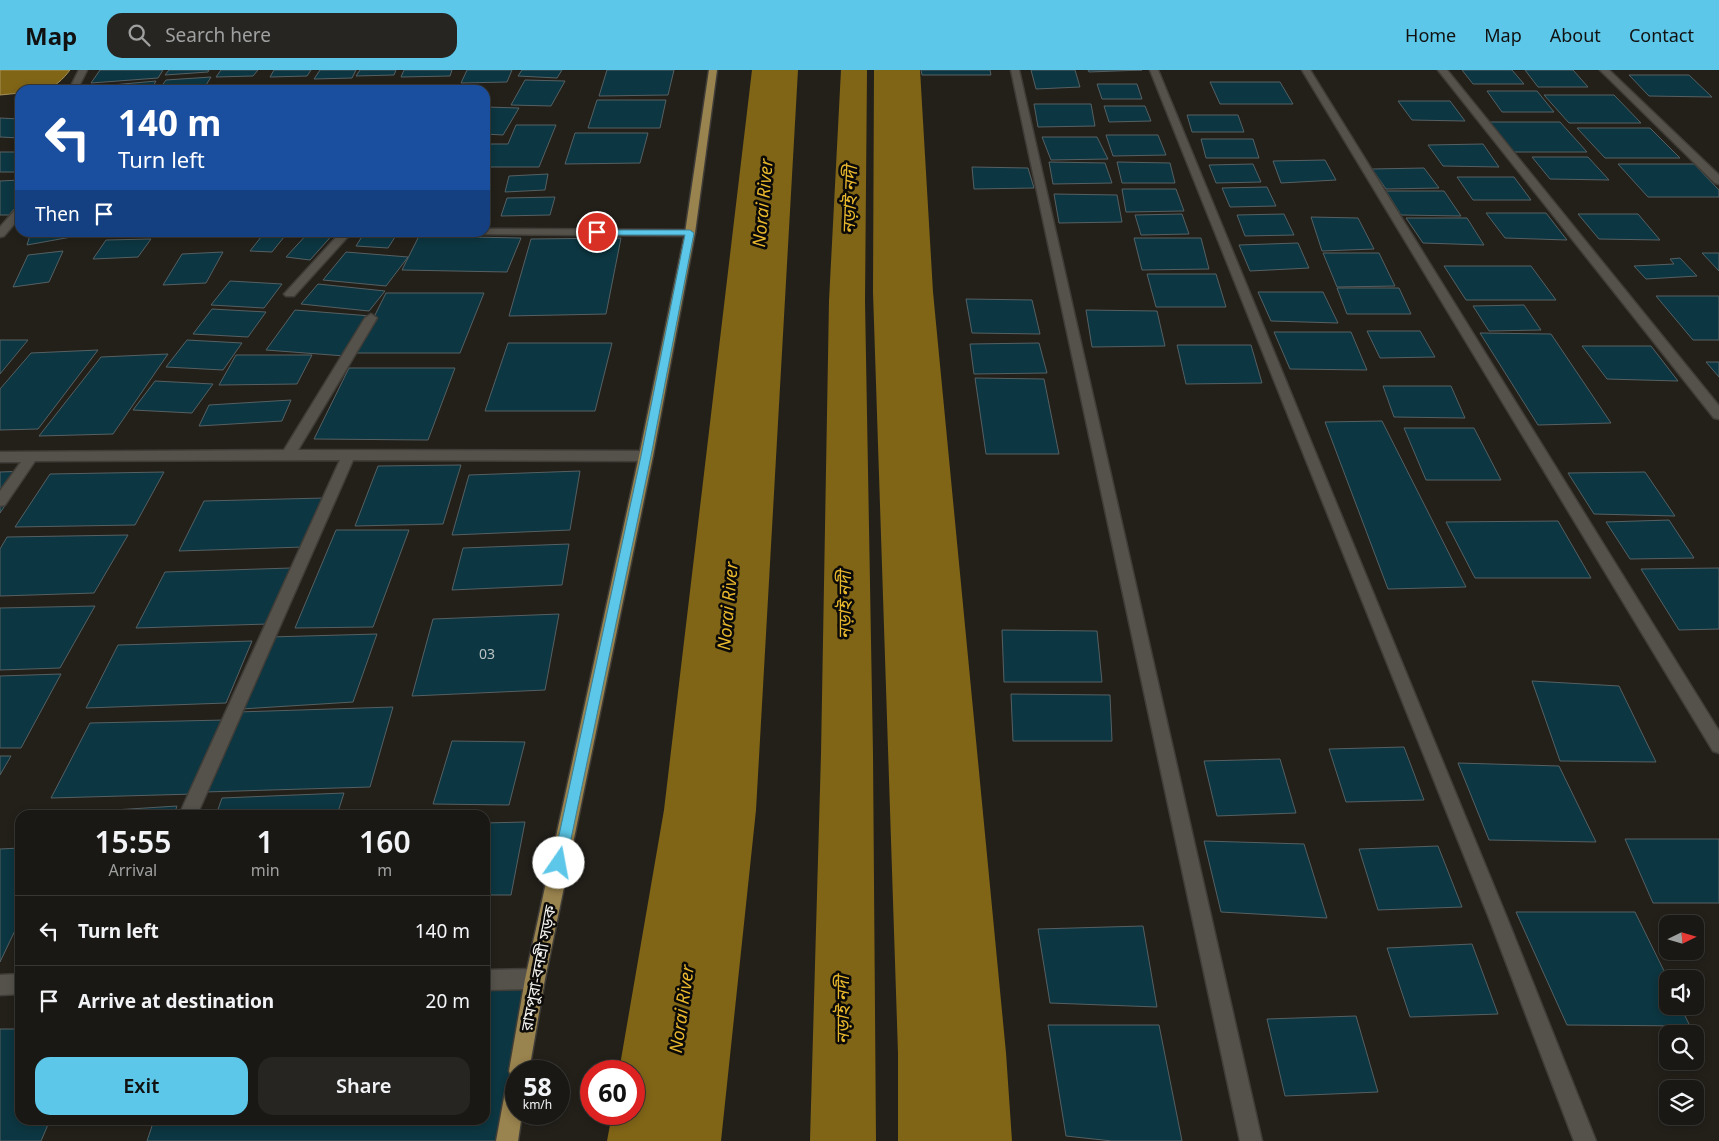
<!DOCTYPE html>
<meta charset="utf-8">
<style>
:root{--surface:#1a1814;--page:#272522;--text:#f1f3f6;--muted:#9fa0a0;--line:#383734;--accent:#5cc7e8}
body{margin:0;font-family:"Noto Sans","Noto Sans Bengali",sans-serif;background:var(--page);color:var(--text);height:100vh;display:flex;flex-direction:column;font-size:19px;white-space:nowrap}
*{box-sizing:border-box;margin:0}
p{font-size:16px;color:var(--muted)}
.icon{flex:none;width:28px;height:28px;fill:none;stroke:currentColor;stroke-width:2;stroke-linecap:round;stroke-linejoin:round}
.map{position:relative;flex:1;overflow:hidden}
.details{position:absolute;left:15px;top:740px;width:475px;height:315px;display:flex;flex-direction:column;background:var(--surface);border-radius:15px;box-shadow:0 2px 8px #0003,0 0 0 1px var(--line)}
.details>*{flex:none}
.hud{position:absolute;left:15px;top:15px;width:475px;height:152px;border-radius:15px;box-shadow:0 2px 8px #0003,0 0 0 1px var(--line);background:#1a4fa0;color:#fff;overflow:hidden}
.needle{width:32px;rotate:85deg}
.fabs{position:absolute;left:1659px;top:845px;display:grid;gap:10px}
.fabs a{display:grid;place-items:center;width:45px;height:45px;border-radius:10px;background:var(--surface);box-shadow:0 2px 8px #0003,0 0 0 1px var(--line);font-size:25px}
.speed{position:absolute;left:505px;top:990px;display:flex;gap:10px;font-size:25px;font-weight:700;text-align:center}
.speed>*{display:grid;place-content:center;width:65px;height:65px;border-radius:50%;background:var(--surface);box-shadow:0 2px 8px #0003,0 0 0 1px var(--line);line-height:1}
.speed small{font-size:12px;font-weight:400}
.speed .limit{border:8px solid #d22;background:#fff;color:#111}
.pin{position:absolute;display:grid;place-items:center;width:42px;height:42px;color:#fff;margin:-21px;border:2px solid #fff;border-radius:50%;box-shadow:0 1px 5px #0007}
.me{position:absolute;width:55px;margin:-28px;rotate:12deg;stroke-linejoin:round;filter:drop-shadow(0 0 4px #0008)}
.turn{display:flex;align-items:center;gap:18px;height:105px;padding:0 20px;font-size:22px}
.turn .icon{width:65px;height:65px;stroke-width:2.5}
.turn b{display:block;font-size:35px;line-height:42px}
.then{display:flex;align-items:center;height:48px;padding:0 20px;background:#0003;gap:10px;font-size:19px}
.eta{display:flex;justify-content:space-evenly;align-items:center;height:85px;text-align:center}
.eta b{font-size:30px;font-weight:600;line-height:35px}
.cta{display:flex;gap:10px;margin-top:auto;padding:10px 20px}
.cta a{flex:1;height:58px;border-radius:15px;background:var(--accent);color:#111;font-size:20px;font-weight:600;line-height:58px;text-align:center}
.cta a+a{background:var(--page);color:var(--text)}
ul{padding:0;list-style:none}
li{display:flex;align-items:center;gap:15px;height:70px;padding:0 20px;border-top:1px solid var(--line)}
li div{flex:1}
li b{display:block;font-size:19px}
li em{font-style:normal}
header{display:flex;align-items:center;gap:30px;box-sizing:border-box;height:70px;padding:0 25px;background:var(--accent);color:#111}
header strong{font-size:24px}
nav{display:flex;gap:28px;margin-inline-start:auto;font-size:18px}
.search{width:350px;height:45px;background:var(--page);display:flex;align-items:center;gap:12px;box-sizing:border-box;padding:0 18px;border-radius:15px;color:var(--muted);font-size:19px}
.map>svg:first-child{display:block}
</style>
<header>
<strong>Map</strong>
<div class="search"><svg class="icon" aria-label="search" viewBox="0 0 24 24"><circle cx="10" cy="10" r="6"/><path d="M15 15l6 6"/></svg>Search here</div>
<nav><a>Home</a><a>Map</a><a>About</a><a>Contact</a></nav>
</header>
<div class="map">
<svg width="1719" height="1071" viewBox="0 0 1719 1071">
<rect width="100%" height="100%" fill="#23201a"/>
<path fill="#806517" stroke="#a38f58" d="M0 0H70C54 21 45 20 20 20V23L0 25Z"/>
<g fill="none" stroke-linecap="round" stroke-linejoin="round">
<path fill="#806517" fill-rule="evenodd" d="M841 0H867L865 231 873 684 876 1071H810L821 684 829 231Z"/>
<path fill="#806517" fill-rule="evenodd" d="M752 0H798L756 740 721 1071H607L612 1044H634V1001H619L664 740Z
M874 0H920L933 222 1006 983 1012 1071H898V983L873 222Z"/>
</g>
<path fill="#0c3641" stroke="#566063" d="M100 0H163L158 8 91 13Z
M169 0H209L208 2 165 5Z
M221 0H258L253 6 216 7Z
M274 0H311L307 6 270 7Z
M320 0H356L352 8 314 9Z
M360 0H396L394 5 356 6Z
M404 0H452L450 6 401 7Z
M467 0H512L507 12 461 13Z
M522 0H562L557 8 518 6Z
M607 0H674L668 25 599 26Z
M921 0H990L991 5H922Z
M1031 0H1075L1080 17 1036 19Z
M1088 0H1142L1089 2Z
M1462 0H1512L1524 14H1473Z
M1525 0H1573L1588 17H1538Z
M1629 5H1689L1712 27 1649 26Z
M211 7 203 20H159L166 10Z
M525 10 565 11 551 36 511 35Z
M156 11 151 20H88L90 17Z
M1210 12H1280L1293 34H1220Z
M1097 14H1137L1142 29H1102Z
M262 16 348 19 260 20Z
M1487 21H1537L1554 42H1502Z
M1544 25H1614L1641 53H1569Z
M597 30H666L660 58H588Z
M1398 31H1450L1465 51 1412 50Z
M1034 34H1091L1095 56 1038 57Z
M1104 36H1145L1151 51 1109 52Z
M485 37 519 38 503 65 485 64Z
M1187 45H1238L1244 62H1192Z
M0 48 20 49V68L0 67Z
M1488 52H1560L1587 82H1512Z
M516 55H556L539 97H485V74H508Z
M1577 58H1650L1680 88H1605Z
M575 63H648L640 93 565 94Z
M1106 65H1158L1166 85 1113 86Z
M1042 67H1097L1108 89 1051 90Z
M1201 69H1253L1259 88H1206Z
M1483 74 1499 97 1443 96 1428 75Z
M0 82H20V98L18 102H0Z
M1532 87H1588L1609 110 1550 109Z
M1325 90 1336 110 1281 113 1273 91Z
M1049 92 1105 93 1112 113 1053 114Z
M1117 92 1170 93 1175 113H1122Z
M1253 94 1261 112 1216 113 1209 95Z
M1618 94H1694L1719 120V127H1648Z
M972 97 1028 98 1034 118 974 119Z
M1424 98 1439 118 1386 119 1372 99Z
M548 104 545 120 505 122 509 106Z
M1457 107H1514L1531 130H1473Z
M20 110V132L9 145H0V111Z
M1267 117 1276 136 1230 137 1222 118Z
M1122 119H1176L1184 141 1126 142Z
M1386 121H1444L1461 146 1401 145Z
M1054 124 1117 125 1122 152 1059 153Z
M555 127 550 145 501 146 507 128Z
M1486 143H1546L1567 170 1505 168Z
M1182 144 1189 164 1141 165 1135 145Z
M1284 144 1294 165 1245 166 1237 145Z
M1578 144H1638L1660 170 1599 169Z
M1311 147 1358 148 1374 179 1322 181Z
M1406 148H1467L1484 175 1423 173Z
M31 162H99L27 175Z
M265 162H288L272 182 250 181Z
M309 162H335L310 190 286 187Z
M363 165 395 167 388 178 356 176Z
M419 166 521 168 507 202 402 200Z
M621 168 606 244 509 246 531 169Z
M1134 168H1201L1209 199 1142 200Z
M151 169 138 187 93 189 106 170Z
M1298 173 1309 198 1250 201 1239 175Z
M63 181 49 212 13 217 28 185Z
M223 182 206 213 163 215 182 184Z
M346 182 408 187 386 216 323 210Z
M1323 183H1379L1395 216 1337 217Z
M1702 183H1719V201Z
M1680 188 1697 206 1646 209 1634 196 1674 194 1670 189Z
M1444 196H1531L1556 230H1466Z
M1147 204H1216L1226 237H1156Z
M230 211 282 214 264 238 211 235Z
M318 214 385 221 369 241 301 234Z
M1337 218H1399L1411 244H1347Z
M1258 222H1323L1338 253 1271 251Z
M386 223H484L460 283H356Z
M1656 226H1719V270H1693Z
M966 229 1032 230 1040 264 972 263Z
M1524 235 1541 260 1489 261 1473 236Z
M212 239 266 242 248 267 193 264Z
M295 240 371 246 345 286 266 280Z
M1086 240 1157 241 1165 276 1092 277Z
M1367 261H1420L1435 287 1380 288Z
M1274 262H1351L1367 300 1290 299Z
M1480 263 1551 264 1611 353 1538 355Z
M0 270H28L0 304Z
M187 270 242 273 223 300 166 297Z
M508 273H612L595 341H485Z
M1039 273 1047 303 974 304 970 274Z
M1177 275H1251L1262 313 1186 314Z
M1582 276H1651L1678 311 1607 309Z
M98 280 38 359 0 360V319L31 283Z
M168 284 113 364 39 366 101 287Z
M236 285H312L297 314 219 315Z
M1706 292H1719V307Z
M349 298H455L428 370 314 369Z
M975 308 1044 309 1059 384H986Z
M155 311 213 314 192 343 133 340Z
M1383 316H1451L1465 348 1394 347Z
M291 330 282 351 199 356 209 335Z
M1382 351 1466 517 1388 519 1325 352Z
M1404 358H1474L1501 410H1426Z
M461 395 443 454 355 456 378 396Z
M28 401 0 443V402Z
M580 401 570 460 452 465 469 405Z
M164 402 135 455 15 457 50 404Z
M1645 402 1675 446 1594 444 1568 403Z
M324 428 303 477 179 481 204 431Z
M1669 450 1694 488 1630 489 1606 452Z
M1558 451 1591 508H1475L1446 452Z
M336 460H409L373 557 295 558Z
M128 465 94 523 0 526V479L7 467Z
M569 474 562 515 452 520 463 478Z
M291 498 268 554 136 558 165 502Z
M1719 498V559L1679 560 1641 499Z
M95 536 60 598 0 600V538Z
M559 544 545 620 412 626 433 549Z
M1002 560 1097 561 1102 612H1004Z
M377 564 353 632 241 639 270 567Z
M252 571 226 633 86 638 118 575Z
M61 604 21 678H0V606Z
M1532 611 1619 616 1656 692 1560 691Z
M1011 624 1110 625 1112 671H1013Z
M393 637 370 717 205 722 238 642Z
M225 650 194 724 51 728 90 653Z
M452 671 525 672 509 735 433 734Z
M1404 677 1424 730 1346 732 1329 679Z
M0 686H11L0 705Z
M1280 689 1296 743 1217 746 1204 691Z
M1458 693 1559 696 1596 772 1489 770Z
M344 723 337 745H216L222 728Z
M177 736 174 745H96L98 741Z
M525 752 511 825H485V753Z
M1625 769H1719V833H1653Z
M1204 771 1304 774 1327 848 1221 842Z
M1438 776 1462 837 1378 840 1359 779Z
M20 778V850L0 892V779Z
M1516 842H1635L1668 909V936H1680L1690 956 1567 955Z
M1143 856 1157 937 1050 933 1038 859Z
M1472 874 1498 944 1410 947 1387 878Z
M535 909 500 1071H147L154 1050H485V910Z
M1356 946 1378 1022 1285 1026 1267 949Z
M1048 955H1159L1182 1071H1112L1066 1066Z
M0 959H20V1050H50L41 1071H0Z"/>
<g fill="none" stroke-linecap="round" stroke-linejoin="round">
<defs>
<path id="minor" d="M79 0H87L77 20H69Z
M1011 0H1019L1262 1071H1240Z
M1150 0H1158L1507 848 1596 1071H1574L1489 848Z
M1302 0H1310L1719 661V683L1713 681Z
M1438 0H1447L1719 336V349L1714 348Z
M1600 0H1609L1719 105V114L1715 113Z
M20 138V147L4 166 0 167V157L16 139Z
M485 159 690 160 695 163 690 166 481 164 480 162H485Z
M341 162H352L294 226H286L284 224 286 222Z
M371 244 377 248 298 380 646 381 651 383 653 386 651 389 646 391 353 390 197 745H179L340 390 35 391 5 435 0 436V421L21 392H0V382L284 380 365 248Z
M535 899 542 902 545 909 542 916 535 919 485 920V900Z
M20 904V924L0 925V905Z"/>
<path id="major" d="M709 0H717L695 163 653 386 545 909 529 1001H516V1044H522L518 1071H496L506 1017 509 1010 512 1008 509 1001 525 909 639 386 685 163Z"/>
</defs>
<use href="#minor" stroke="#403d38" stroke-width="3"/>
<use href="#major" stroke="#403d38" stroke-width="3"/>
<use href="#minor" fill="#55524b" fill-rule="evenodd"/>
<use href="#major" fill="#99834e" fill-rule="evenodd"/>
</g>
<path fill="#5cc7e8" stroke="#3c8197" d="M690 160 694 163 651 386 566 793 564 797 559 799 555 797 553 793 641 386 685 165H597L593 162 597 160Z"/>
<g text-anchor="middle" stroke-width="5" stroke-linejoin="round" paint-order="stroke">
<g font-size="14" fill="#bac3c3">
<text x="487" y="589">03</text>
</g>
<g font-size="16" fill="#f4f2ee" stroke="#0b0a08">
<text transform="translate(538 898) rotate(-79)" y="6">রামপুরা-বনশ্রী সড়ক</text>
</g>
<g font-size="18" font-style="italic" fill="#e7b72e" stroke="#0b0a08">
<text transform="translate(850 130) rotate(-88)" y="6">নড়াই নদী</text>
<text transform="translate(763 133) rotate(-85)" y="6">Norai River</text>
<text transform="translate(845 535) rotate(-90)" y="6">নড়াই নদী</text>
<text transform="translate(728 536) rotate(-85)" y="6">Norai River</text>
<text transform="translate(682 939) rotate(-82)" y="6">Norai River</text>
<text transform="translate(843 940) rotate(-90)" y="6">নড়াই নদী</text>
</g>
</g>
</svg>
<div class="fabs">
<a><svg class="needle" viewBox="-14 -14 28 28"><path d="M0-13l5 13h-10z" fill="#e53935"/><path d="M0 13l5-13h-10z" fill="#9fa0a0"/></svg></a>
<a><svg class="icon" aria-label="sound" viewBox="0 0 24 24"><path d="M4 9h4l5-4v14l-5-4H4zM17 9q2 3 0 6"/></svg></a>
<a><svg class="icon" aria-label="search" viewBox="0 0 24 24"><circle cx="10" cy="10" r="6"/><path d="M15 15l6 6"/></svg></a>
<a><svg class="icon" aria-label="layers" viewBox="0 0 24 24"><path d="M12 4l9 5-9 5-9-5zM3 14l9 5 9-5"/></svg></a>
</div>
<div class="speed"><div>58<small>km/h</small></div><div class="limit">60</div></div>
<div class="pin" style="left:597px;top:162px;background:#d93025"><svg class="icon" aria-label="arrive" viewBox="0 0 24 24"><path d="M6 21V4h12l-3 4 3 4H6"/></svg></div>
<svg class="me" style="left:559px;top:793px" viewBox="-20 -20 40 40"><circle r="19" fill="#fff"/><path d="M0-13L10 11 0 6-10 11z" fill="#5cc7e8"/></svg>
<div class="hud">
<div class="turn"><svg class="icon" aria-label="left" viewBox="0 0 24 24"><path d="M17 20v-9H6M10 6l-5 5 5 5"/></svg><div><b>140 m</b>Turn left</div></div>
<div class="then">Then<svg class="icon" aria-label="arrive" viewBox="0 0 24 24"><path d="M6 21V4h12l-3 4 3 4H6"/></svg></div>
</div>
<section class="details">
<div class="eta">
<div><b>15:55</b><p>Arrival</p></div>
<div><b>1</b><p>min</p></div>
<div><b>160</b><p>m</p></div>
</div>
<ul>
<li><svg class="icon" aria-label="left" viewBox="0 0 24 24"><path d="M17 20v-9H6M10 6l-5 5 5 5"/></svg><div><b>Turn left</b></div><em>140 m</em></li>
<li><svg class="icon" aria-label="arrive" viewBox="0 0 24 24"><path d="M6 21V4h12l-3 4 3 4H6"/></svg><div><b>Arrive at destination</b></div><em>20 m</em></li>
</ul>
<div class="cta"><a>Exit</a><a>Share</a></div>
</section>
</div>
